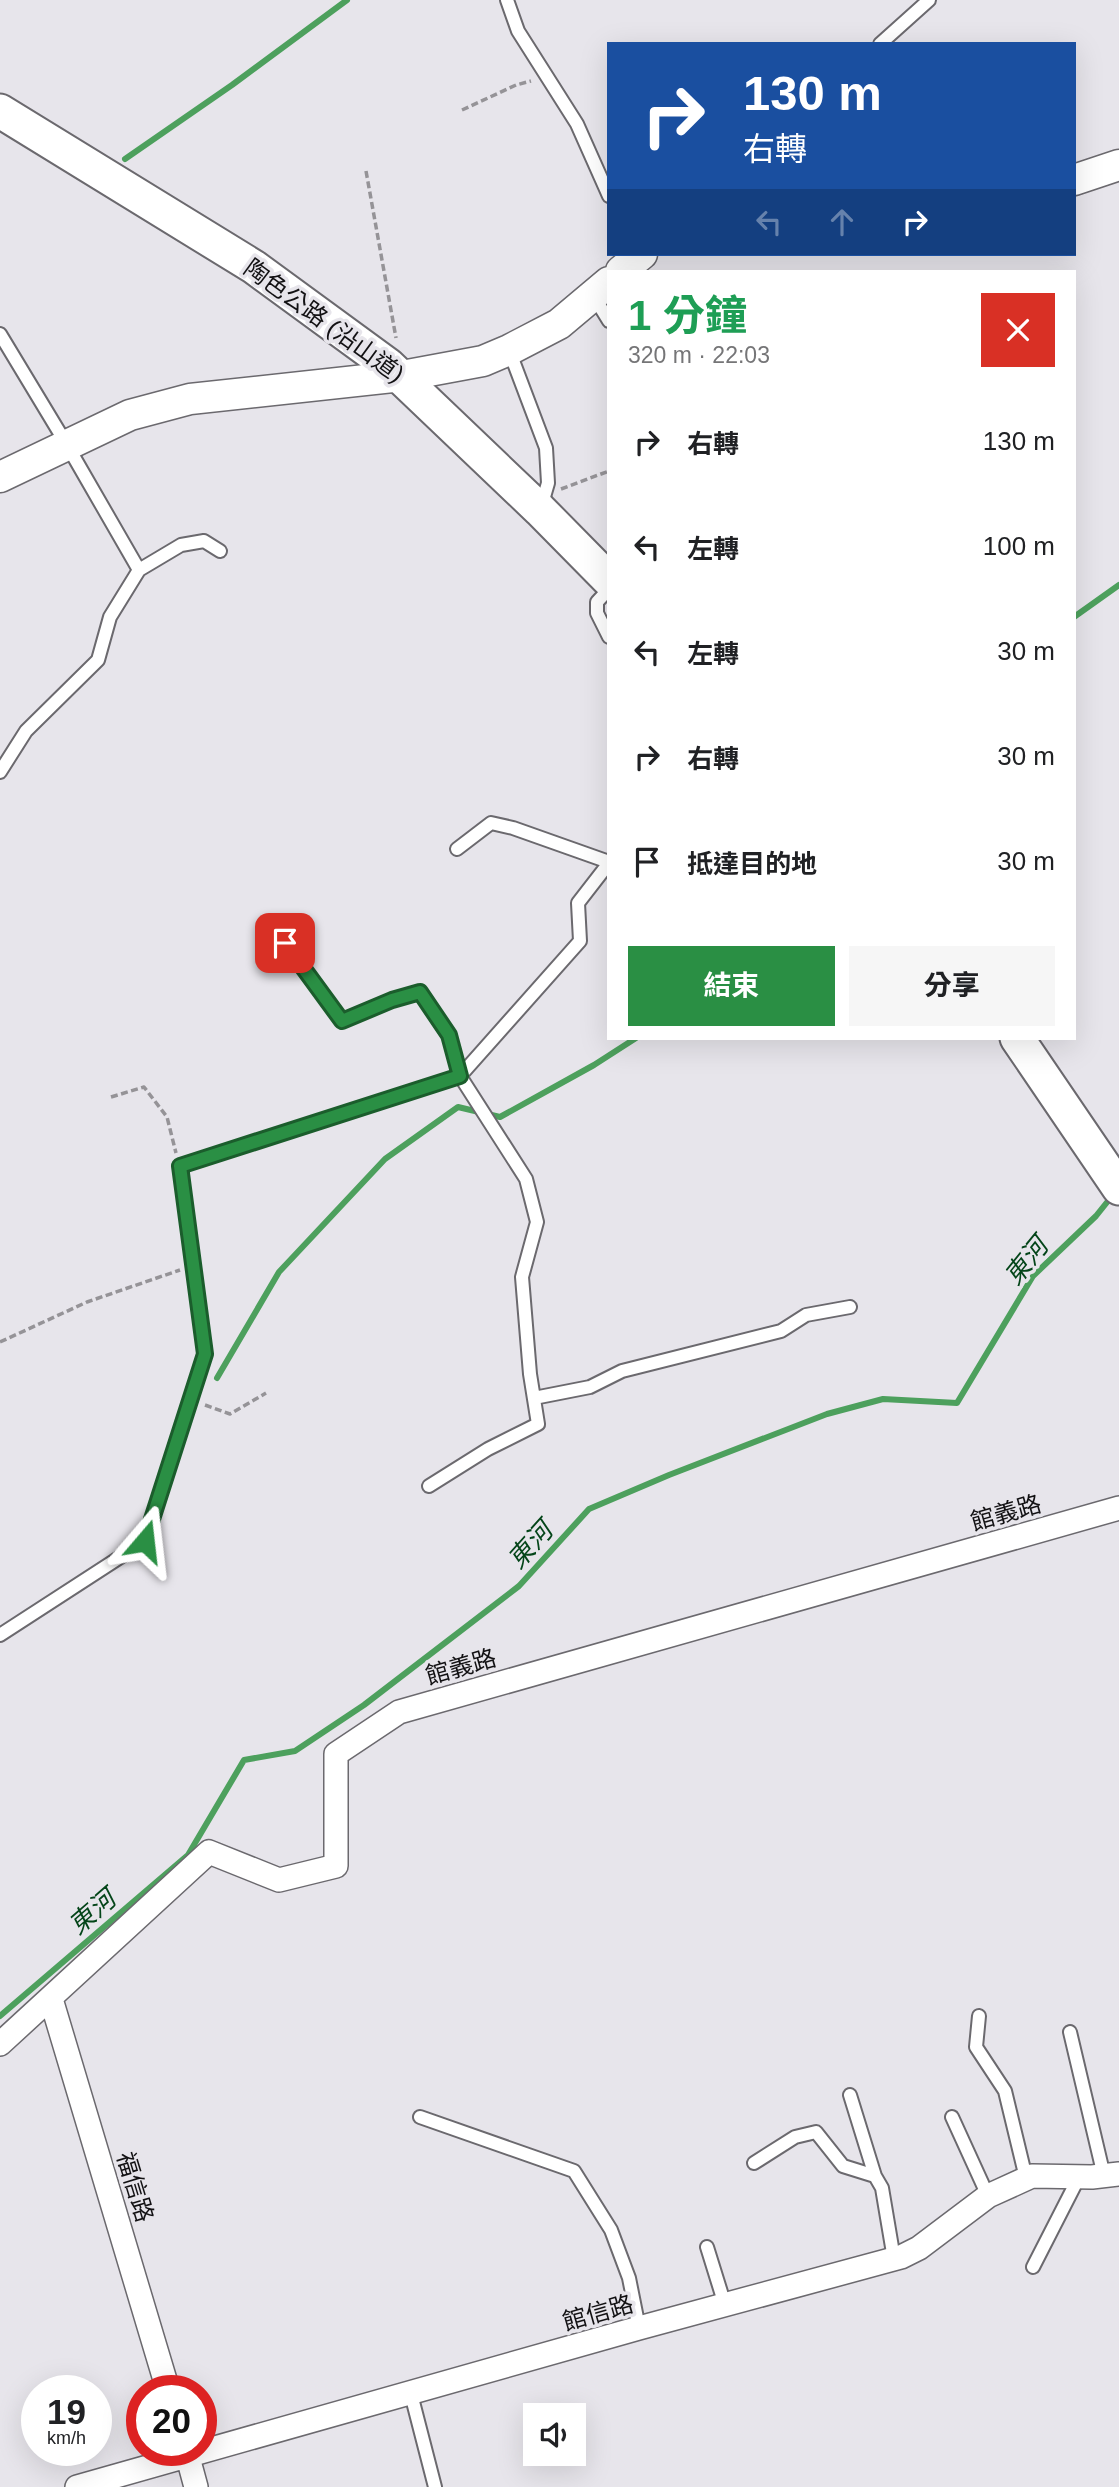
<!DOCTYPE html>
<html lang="zh-TW">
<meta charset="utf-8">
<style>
:root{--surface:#fff;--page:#f6f6f6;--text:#202124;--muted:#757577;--accent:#2a8f44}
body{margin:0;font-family:Helvetica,"Noto Sans TC",sans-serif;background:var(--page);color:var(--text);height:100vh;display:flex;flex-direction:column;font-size:26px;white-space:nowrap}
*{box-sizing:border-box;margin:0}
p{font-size:23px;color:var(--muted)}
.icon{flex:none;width:38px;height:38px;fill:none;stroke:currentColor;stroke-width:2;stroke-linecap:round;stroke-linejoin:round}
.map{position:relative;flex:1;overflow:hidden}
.panel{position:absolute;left:607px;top:270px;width:469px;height:770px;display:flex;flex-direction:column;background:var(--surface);border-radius:0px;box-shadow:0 7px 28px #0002}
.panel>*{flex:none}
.banner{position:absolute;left:607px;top:42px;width:469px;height:214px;border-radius:0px;box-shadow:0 7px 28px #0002;background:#1a4fa0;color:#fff;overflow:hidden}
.fabs{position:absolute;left:523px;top:2403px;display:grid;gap:14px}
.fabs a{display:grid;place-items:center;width:63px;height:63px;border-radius:0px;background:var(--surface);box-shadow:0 7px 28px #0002;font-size:35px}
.speed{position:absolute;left:21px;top:2375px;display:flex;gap:14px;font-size:35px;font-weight:700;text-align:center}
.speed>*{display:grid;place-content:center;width:91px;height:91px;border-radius:50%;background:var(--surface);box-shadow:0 7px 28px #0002;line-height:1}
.speed small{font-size:18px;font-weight:400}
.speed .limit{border:10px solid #d22;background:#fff;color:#111}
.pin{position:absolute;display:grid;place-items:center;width:60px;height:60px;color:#fff;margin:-30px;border-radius:14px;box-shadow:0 4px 10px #0006}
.me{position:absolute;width:77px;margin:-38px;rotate:17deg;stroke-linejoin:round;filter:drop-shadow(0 0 5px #0008)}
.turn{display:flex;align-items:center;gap:24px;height:147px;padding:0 21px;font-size:32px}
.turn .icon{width:91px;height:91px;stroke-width:2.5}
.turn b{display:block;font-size:49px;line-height:60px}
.lanes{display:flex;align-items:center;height:66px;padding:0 21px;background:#0003;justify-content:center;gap:35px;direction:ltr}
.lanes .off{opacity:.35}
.round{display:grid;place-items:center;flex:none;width:74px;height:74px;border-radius:0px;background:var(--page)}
.headline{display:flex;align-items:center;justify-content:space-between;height:119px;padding:0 21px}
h1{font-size:42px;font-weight:700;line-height:52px;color:#1e9e55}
.cta{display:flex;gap:14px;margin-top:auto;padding:14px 21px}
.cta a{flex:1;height:80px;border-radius:0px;background:var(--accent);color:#fff;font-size:28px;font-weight:700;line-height:80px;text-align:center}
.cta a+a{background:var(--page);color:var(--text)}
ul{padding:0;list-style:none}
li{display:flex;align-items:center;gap:21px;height:105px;padding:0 21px}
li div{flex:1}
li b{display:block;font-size:26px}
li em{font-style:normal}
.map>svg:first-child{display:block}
</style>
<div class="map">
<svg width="1119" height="2487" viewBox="0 0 1119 2487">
<rect width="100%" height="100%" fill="#e7e5eb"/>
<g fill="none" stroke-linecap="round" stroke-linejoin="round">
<path stroke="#4da05d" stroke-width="6" d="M125 159 232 85 347 0
M1074 617 1119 585
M217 1378 279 1272 385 1159 458 1107 500 1117 594 1065 636 1038
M0 2016 188 1855 244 1760 295 1751 364 1705 519 1586 589 1509 669 1475 827 1414 883 1399 957 1403 1033 1276 1096 1216 1112 1196"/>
<defs>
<path id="service" d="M507 0 518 31 577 124 609 196
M880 44 929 0
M593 295 609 321
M0 334 67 445 139 570 110 617 98 660 26 731 0 772
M509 350 546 448 548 483 541 507
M139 570 181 545 204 541 220 551
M609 589 597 602V613L609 637
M457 849 491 823 513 828 609 862
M285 943 342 1021 392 1000 420 992 449 1036 460 1076 526 1179 537 1222 522 1277 530 1374 538 1424 488 1449 429 1486
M534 1398 590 1387 622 1371 781 1331 806 1315 850 1307
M0 1635 145 1541 205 1354 180 1166 460 1076 580 941 578 903 609 863
M979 2016 976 2047 1005 2091 1026 2178
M1070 2032 1104 2176
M850 2095 875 2176 882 2188 894 2259
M420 2117 574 2171 611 2230 629 2278 639 2328
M952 2117 988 2196
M754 2163 795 2137 816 2132 843 2166 875 2176
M707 2247 725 2305
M1033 2267 1079 2177
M411 2394 435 2487"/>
<path id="minor" d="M51 1999 168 2390
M0 2044 209 1852 279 1880 336 1866V1754L399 1712 1119 1508
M186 2450 196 2487
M77 2487 639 2328 901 2257 919 2248 988 2196 1032 2176 1092 2177 1119 2174"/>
<path id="tertiary" d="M1074 180 1119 165
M621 271 642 254
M0 477 130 415 190 399 402 376 483 361 509 350 559 324 609 282"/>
<path id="secondary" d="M0 111 254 267 388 365 540 510 609 580
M1017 1038 1119 1188"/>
</defs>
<use href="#service" stroke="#6b696e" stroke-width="16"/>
<use href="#minor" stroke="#6b696e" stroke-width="26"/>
<use href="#tertiary" stroke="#6b696e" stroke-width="33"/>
<use href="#secondary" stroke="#6b696e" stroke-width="37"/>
<path stroke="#959397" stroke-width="3.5" stroke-dasharray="7 3.5" stroke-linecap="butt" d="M462 110 516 85 531 81
M366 171 396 338
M561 489 609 471
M111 1097 144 1087 167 1117 176 1153
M0 1342 87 1302 180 1270
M205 1405 230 1414 266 1393"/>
<use href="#service" stroke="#fff" stroke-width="12"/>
<use href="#minor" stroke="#fff" stroke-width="23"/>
<use href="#tertiary" stroke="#fff" stroke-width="30"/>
<use href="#secondary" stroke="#fff" stroke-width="33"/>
</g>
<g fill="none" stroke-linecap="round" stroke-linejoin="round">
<defs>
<path id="route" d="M145 1541 205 1354 180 1166 460 1076 449 1035 420 992 392 1000 342 1021 285 943"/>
</defs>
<use href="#route" stroke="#1b5d2c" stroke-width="18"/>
<use href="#route" stroke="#2a8f44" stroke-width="12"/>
</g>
<g text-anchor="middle" stroke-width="7" stroke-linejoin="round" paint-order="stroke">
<g font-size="24" fill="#121113" stroke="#e7e5eb">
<text transform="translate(324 321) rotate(36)" y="8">陶色公路 (沿山道)</text>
<text transform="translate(1006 1513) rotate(-16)" y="8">館義路</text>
<text transform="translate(461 1667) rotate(-16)" y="8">館義路</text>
<text transform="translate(135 2187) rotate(73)" y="8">福信路</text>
<text transform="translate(598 2313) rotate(-16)" y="8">館信路</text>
</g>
<g font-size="26" font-style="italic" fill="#044519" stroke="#e7e5eb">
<text transform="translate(1026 1261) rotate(-51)" y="9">東河</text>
<text transform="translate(530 1545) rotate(-48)" y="9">東河</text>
<text transform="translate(92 1912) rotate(-41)" y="9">東河</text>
</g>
</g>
</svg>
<div class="fabs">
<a><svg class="icon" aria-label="sound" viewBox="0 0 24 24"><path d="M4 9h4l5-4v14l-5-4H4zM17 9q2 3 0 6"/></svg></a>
</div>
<div class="speed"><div>19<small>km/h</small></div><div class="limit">20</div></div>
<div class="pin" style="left:285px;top:943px;background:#d93025"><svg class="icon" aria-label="arrive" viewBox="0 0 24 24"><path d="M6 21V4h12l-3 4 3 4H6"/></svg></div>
<svg class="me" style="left:145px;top:1541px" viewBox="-20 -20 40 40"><path d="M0-17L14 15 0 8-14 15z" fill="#2a8f44" stroke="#fff" stroke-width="4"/></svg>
<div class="banner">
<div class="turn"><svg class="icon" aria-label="right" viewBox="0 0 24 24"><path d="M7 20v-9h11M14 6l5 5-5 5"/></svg><div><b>130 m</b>右轉</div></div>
<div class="lanes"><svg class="icon off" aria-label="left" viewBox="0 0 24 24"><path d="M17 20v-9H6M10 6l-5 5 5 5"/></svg><svg class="icon off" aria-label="ahead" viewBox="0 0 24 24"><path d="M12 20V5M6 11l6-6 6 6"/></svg><svg class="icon" aria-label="right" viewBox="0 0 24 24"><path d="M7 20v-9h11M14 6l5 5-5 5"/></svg></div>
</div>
<section class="panel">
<div class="headline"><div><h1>1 分鐘</h1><p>320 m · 22:03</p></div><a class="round" style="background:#d93025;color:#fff"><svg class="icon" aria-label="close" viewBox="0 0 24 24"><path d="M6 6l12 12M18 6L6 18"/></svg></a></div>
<ul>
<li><svg class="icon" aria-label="right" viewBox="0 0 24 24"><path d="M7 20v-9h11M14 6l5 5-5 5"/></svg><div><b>右轉</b></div><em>130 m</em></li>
<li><svg class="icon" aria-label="left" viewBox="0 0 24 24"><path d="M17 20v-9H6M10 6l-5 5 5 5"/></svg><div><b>左轉</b></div><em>100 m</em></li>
<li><svg class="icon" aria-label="left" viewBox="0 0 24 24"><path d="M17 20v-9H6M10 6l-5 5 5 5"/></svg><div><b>左轉</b></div><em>30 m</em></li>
<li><svg class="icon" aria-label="right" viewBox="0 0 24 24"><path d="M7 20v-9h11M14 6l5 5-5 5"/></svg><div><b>右轉</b></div><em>30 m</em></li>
<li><svg class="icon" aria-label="arrive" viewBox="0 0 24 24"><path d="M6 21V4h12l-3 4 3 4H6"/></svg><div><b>抵達目的地</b></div><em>30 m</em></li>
</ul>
<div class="cta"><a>結束</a><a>分享</a></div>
</section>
</div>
